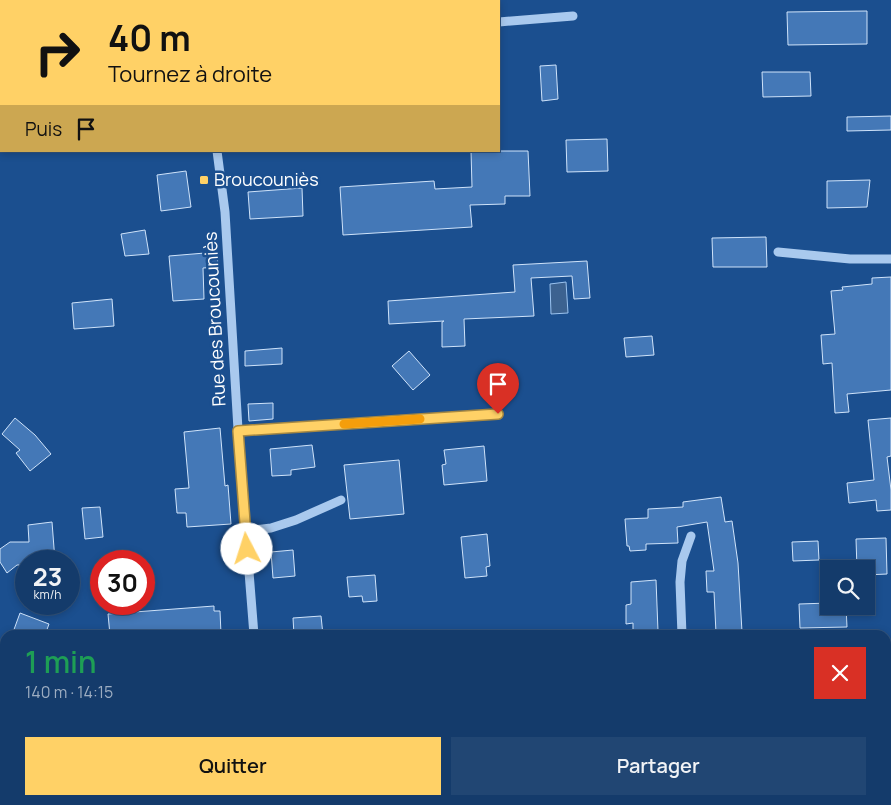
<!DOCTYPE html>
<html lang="fr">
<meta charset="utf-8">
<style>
:root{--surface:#143b6b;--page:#214673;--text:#f1f3f6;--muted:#9dadc1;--line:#33557e;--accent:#ffd166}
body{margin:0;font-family:Manrope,sans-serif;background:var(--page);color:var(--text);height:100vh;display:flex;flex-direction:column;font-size:19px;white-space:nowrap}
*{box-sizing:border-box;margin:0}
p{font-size:16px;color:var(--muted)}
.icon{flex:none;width:28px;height:28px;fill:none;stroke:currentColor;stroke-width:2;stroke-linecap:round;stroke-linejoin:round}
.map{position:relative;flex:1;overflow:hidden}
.side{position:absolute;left:0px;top:630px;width:891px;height:175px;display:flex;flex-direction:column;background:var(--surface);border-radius:15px 15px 0 0;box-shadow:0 2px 8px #0003,0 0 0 1px var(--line)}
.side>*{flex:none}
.guide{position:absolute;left:0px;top:0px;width:500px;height:152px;box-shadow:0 2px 8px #0003,0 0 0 1px var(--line);background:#ffd166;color:#111;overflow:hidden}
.buttons{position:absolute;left:820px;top:560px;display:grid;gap:10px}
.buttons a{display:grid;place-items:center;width:55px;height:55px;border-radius:0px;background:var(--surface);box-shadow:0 2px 8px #0003,0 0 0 1px var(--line);font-size:25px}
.speed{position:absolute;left:15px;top:550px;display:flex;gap:10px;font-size:25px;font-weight:700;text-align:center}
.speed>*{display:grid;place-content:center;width:65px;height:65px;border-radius:50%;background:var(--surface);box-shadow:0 2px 8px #0003,0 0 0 1px var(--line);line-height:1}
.speed small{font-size:12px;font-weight:400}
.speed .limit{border:8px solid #d22;background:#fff;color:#111}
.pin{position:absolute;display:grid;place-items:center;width:42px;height:42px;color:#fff;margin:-51px -21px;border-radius:50% 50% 50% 0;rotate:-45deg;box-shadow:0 0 5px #0007}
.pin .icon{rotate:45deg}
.me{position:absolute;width:55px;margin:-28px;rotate:355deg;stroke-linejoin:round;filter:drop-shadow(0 0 4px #0008)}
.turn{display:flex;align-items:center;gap:18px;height:105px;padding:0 25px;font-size:22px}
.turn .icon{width:65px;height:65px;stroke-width:2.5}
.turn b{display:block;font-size:35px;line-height:42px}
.then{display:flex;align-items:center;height:48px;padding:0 25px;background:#0003;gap:10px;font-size:19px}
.round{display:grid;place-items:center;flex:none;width:52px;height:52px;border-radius:0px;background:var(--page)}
.headline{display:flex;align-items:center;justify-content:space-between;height:85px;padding:0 25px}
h1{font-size:30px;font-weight:600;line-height:38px;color:#1e9e55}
.cta{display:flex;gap:10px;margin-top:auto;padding:10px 25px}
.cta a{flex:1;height:58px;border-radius:0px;background:var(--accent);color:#111;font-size:20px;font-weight:600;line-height:58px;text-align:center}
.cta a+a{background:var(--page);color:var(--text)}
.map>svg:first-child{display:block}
</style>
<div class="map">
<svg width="891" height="805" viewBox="0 0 891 805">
<rect width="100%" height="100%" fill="#1b4f8f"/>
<path fill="#3c6290" stroke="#9cc4f0" d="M566 282 568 313 551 314 550 284Z"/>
<path fill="#4478b7" stroke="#cfe3fa" d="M867 11V44L788 45 787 12Z
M556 65 558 99 542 101 540 66Z
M762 72H810L811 96 763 97Z
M891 116V130L847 131V117Z
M607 139 608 171 567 172 566 140Z
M471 151H528L530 196H505V204L470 205 472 227 343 235 340 187 434 181 435 189 472 187Z
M186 171 191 207 161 211 157 175Z
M870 180 867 207 827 208V181Z
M302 188 303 216 250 219 248 192Z
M145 230 149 254 125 256 121 234Z
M766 237 767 267H713L712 238Z
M217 252 218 267 203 268 204 299 173 301 169 256Z
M587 261 590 298 574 299 572 276 531 278 534 316 464 319 465 346 442 347V322L444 321 389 324 388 301 515 292 513 265Z
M891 277V390L847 394 849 412 835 413 832 363 823 364 821 335 835 334 831 291 843 290 842 287 872 284V278Z
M112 299 114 326 74 329 72 303Z
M652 336 654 355 626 357 624 338Z
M282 348V364L245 366V351Z
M409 351 430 375 413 390 392 366Z
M273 403V419L249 421 248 404Z
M15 418 35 435 51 454 30 471 16 453 20 450 2 434Z
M891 418V456L887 457 891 490V510L877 511 876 500 849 503 847 483 874 480 868 420Z
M220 428 225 486 228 485 231 524 187 527 186 513H177L175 489 189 488 184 432Z
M312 445 315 467 291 470V475L272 476 270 449Z
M484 446 487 481 444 485 442 465 446 464 444 450Z
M399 460 404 514 350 519 344 465Z
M721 497 725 522 732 521 738 563 742 632 716 633 714 592H707L706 571H714L707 522 677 527 678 543 646 544V550L630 551 629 546H627L625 519 648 518V509L683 507V502Z
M100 507 103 537 85 539 82 508Z
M52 522 55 561H26V565H17L7 573 0 562V549L10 542H29L28 525Z
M487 534 490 566 486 567 487 576 465 578 461 537Z
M886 538 887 574 866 575V569H857L856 539Z
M818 541 819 560 793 561 792 542Z
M293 550 295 576 273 578 271 552Z
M375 575 377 601 363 602 362 596 349 597 347 577Z
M656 580 658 631 633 633V623L626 624V605L631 604V582Z
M829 603V606H846L847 627 800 628 799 604Z
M214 606V611H220L221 634 204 635H110L108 614Z
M20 613 49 624 45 635H12Z
M321 616 323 635H294L293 618Z"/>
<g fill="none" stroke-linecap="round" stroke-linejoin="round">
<path stroke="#a9c9ee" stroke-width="9" d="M201 0V1
M499 22 573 16
M217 151 225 212 239 446 254 635
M778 252 850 259H891
M238 431 498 414
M245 531 271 528 296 520 341 500
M682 635 680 582 682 561 691 536
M264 800V805
M689 800V805"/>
</g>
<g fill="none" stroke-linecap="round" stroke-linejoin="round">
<defs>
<path id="route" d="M247 549 238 431 498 414"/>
</defs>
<use href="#route" stroke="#a68842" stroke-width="12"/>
<use href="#route" stroke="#ffd166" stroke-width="9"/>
<path stroke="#f59e0b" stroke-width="9" d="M344 424 420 419"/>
</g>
<rect fill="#ffd166" stroke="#1b4f8f" stroke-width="2" x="199" y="175" width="10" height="10" rx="2.5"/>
<g text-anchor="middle" stroke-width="5" stroke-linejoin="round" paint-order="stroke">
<g font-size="18" fill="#fff" stroke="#1b4f8f" text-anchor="start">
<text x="214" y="186">Broucouniès</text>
</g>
<g font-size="18" fill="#fff" stroke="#1b4f8f">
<text transform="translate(215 319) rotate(-93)" y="6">Rue des Broucouniès</text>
</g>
</g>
</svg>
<div class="buttons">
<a><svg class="icon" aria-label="search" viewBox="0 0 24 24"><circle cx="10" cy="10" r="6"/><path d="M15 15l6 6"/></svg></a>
</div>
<div class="speed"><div>23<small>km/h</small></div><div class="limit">30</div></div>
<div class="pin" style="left:498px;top:414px;background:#d93025"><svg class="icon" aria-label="arrive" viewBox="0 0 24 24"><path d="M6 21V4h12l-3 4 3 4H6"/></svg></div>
<svg class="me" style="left:247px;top:549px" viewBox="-20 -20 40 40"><circle r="19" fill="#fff"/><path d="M0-13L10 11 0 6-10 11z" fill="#ffd166"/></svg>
<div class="guide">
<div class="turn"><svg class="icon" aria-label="right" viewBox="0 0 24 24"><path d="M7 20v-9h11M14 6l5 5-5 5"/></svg><div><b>40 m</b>Tournez à droite</div></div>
<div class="then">Puis<svg class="icon" aria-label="arrive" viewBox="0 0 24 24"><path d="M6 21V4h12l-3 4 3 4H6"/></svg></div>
</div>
<section class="side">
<div class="headline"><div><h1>1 min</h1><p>140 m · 14:15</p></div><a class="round" style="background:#d93025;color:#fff"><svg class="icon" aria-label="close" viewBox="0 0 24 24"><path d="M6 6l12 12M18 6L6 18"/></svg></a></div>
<div class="cta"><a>Quitter</a><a>Partager</a></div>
</section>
</div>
